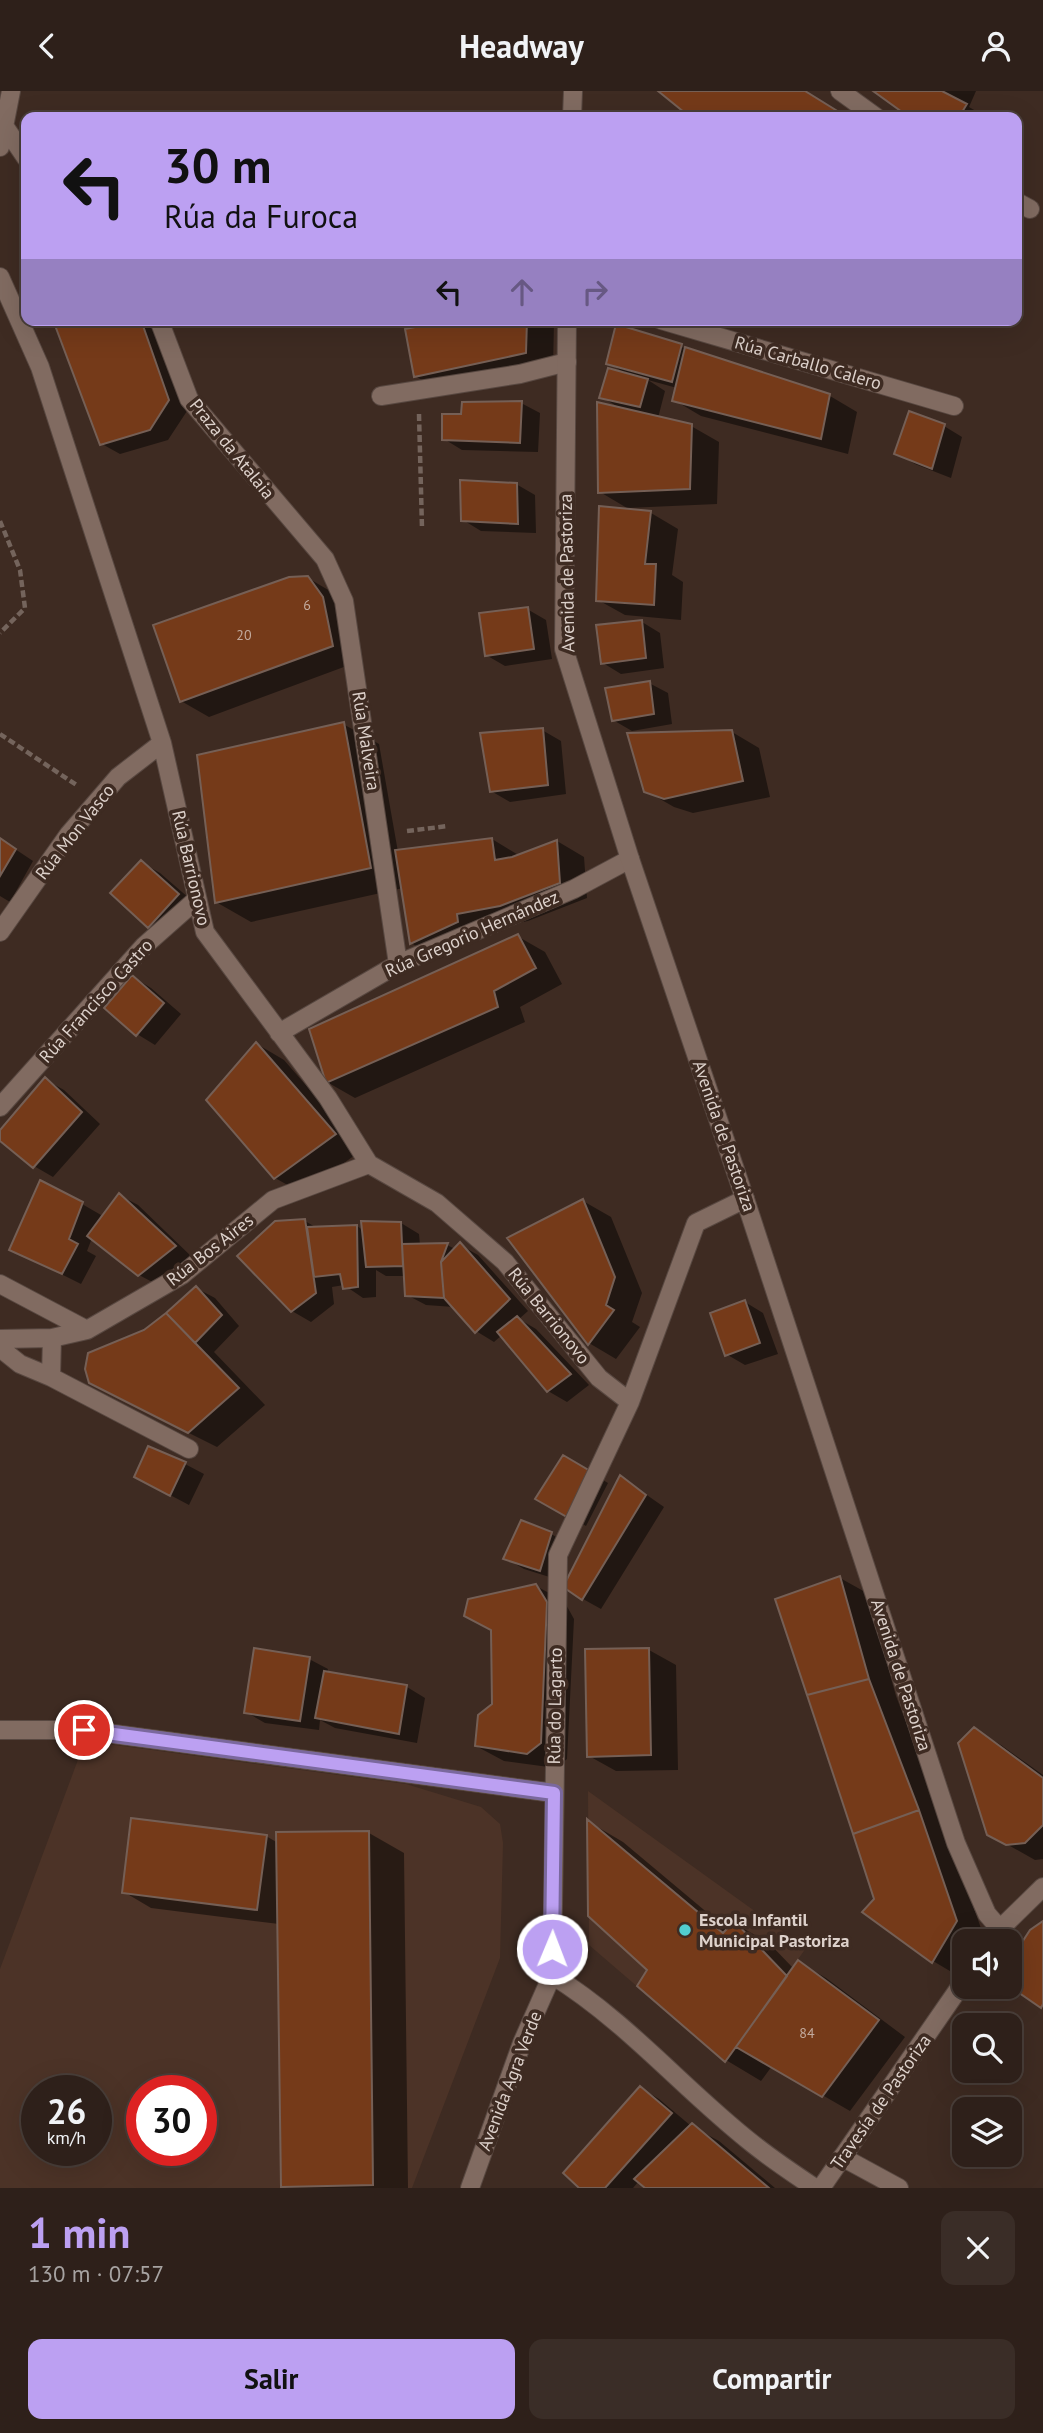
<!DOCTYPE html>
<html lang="es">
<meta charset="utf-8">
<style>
:root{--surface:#2e201a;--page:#3a2d27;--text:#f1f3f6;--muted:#a7a3a2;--line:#493e39;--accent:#bca0f2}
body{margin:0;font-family:"PT Sans",sans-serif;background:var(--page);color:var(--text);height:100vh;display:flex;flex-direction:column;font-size:26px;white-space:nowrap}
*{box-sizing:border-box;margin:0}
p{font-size:23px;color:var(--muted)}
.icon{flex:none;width:38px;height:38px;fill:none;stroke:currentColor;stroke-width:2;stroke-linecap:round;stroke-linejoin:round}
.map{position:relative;height:2097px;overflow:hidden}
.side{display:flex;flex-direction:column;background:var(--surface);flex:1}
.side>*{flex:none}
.hud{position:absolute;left:21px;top:21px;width:1001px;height:214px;border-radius:14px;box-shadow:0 7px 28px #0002,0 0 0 2px var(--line);background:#bca0f2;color:#111;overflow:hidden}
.tools{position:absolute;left:952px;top:1838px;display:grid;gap:14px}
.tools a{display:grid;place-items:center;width:70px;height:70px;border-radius:14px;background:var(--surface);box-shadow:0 7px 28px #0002,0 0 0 2px var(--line);font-size:35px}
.speed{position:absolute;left:21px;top:1984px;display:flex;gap:14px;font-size:35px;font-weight:700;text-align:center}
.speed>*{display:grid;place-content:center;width:91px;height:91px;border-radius:50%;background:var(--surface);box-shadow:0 7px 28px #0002,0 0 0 2px var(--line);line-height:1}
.speed small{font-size:18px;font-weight:400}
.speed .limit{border:10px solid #d22;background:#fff;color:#111}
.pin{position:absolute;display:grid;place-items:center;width:60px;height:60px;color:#fff;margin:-30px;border:4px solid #fff;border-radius:50%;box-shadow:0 2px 7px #0007}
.me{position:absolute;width:77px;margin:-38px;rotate:1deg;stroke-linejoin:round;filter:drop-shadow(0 0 5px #0008)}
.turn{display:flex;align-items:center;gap:24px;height:147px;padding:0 28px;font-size:32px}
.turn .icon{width:91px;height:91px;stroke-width:2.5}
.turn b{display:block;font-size:49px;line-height:60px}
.lanes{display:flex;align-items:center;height:66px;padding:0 28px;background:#0003;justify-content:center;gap:35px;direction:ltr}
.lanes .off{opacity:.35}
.round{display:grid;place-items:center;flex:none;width:74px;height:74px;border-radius:14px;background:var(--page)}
.head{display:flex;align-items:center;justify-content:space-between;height:119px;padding:0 28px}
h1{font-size:42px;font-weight:700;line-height:52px;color:var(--accent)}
.action{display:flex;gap:14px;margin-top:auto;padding:14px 28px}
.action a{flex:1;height:80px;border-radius:14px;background:var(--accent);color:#111;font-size:28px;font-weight:700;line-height:80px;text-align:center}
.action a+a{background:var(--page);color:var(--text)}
header{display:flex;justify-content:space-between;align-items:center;height:91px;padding:0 28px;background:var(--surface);font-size:32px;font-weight:700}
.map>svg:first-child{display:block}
</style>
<header><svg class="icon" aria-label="back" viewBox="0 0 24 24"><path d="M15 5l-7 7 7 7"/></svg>Headway<svg class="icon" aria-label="person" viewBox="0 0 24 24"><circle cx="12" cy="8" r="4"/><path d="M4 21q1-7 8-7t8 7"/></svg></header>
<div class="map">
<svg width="1043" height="2097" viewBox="0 0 1043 2097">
<rect width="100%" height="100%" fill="#3e2b22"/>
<path fill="#4c3327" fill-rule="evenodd" d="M85 1650 406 1693 481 1716 500 1733 503 1752 500 1867 412 2097H0V1878ZM37 2000H96V2060H37ZM142 2000H201V2060H142Z
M588 1700 806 1857 725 1971 589 1854Z"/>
<path fill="#0007" d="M661 0H804L846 26H693Z
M876 0H976L969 16 986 26H912Z
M55 229H154L187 320 168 349 120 363 102 353Z
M282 229H304L288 233Z
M456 229H564L554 231 553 277 443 301 415 285Z
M698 229H726L723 238Z
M617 235 830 305 857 321 848 363 701 325 674 309 677 297 648 289 665 300 658 327 691 335 719 351 717 413 627 417 600 401 622 318 601 306 627 283 608 272Z
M521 312 540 322 538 361 462 359 444 348Z
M944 335 962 346 951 387 915 373 896 362Z
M516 393 535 404 536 442 481 440 463 429Z
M651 422 678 438 672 484 683 491 681 529 625 524 598 509Z
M308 487 335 503 360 570 209 626 181 610Z
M527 518 546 529 552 568 505 575 486 564Z
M642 531 660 542 664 577 621 583 603 572Z
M649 592 668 602 672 633 632 640 613 629Z
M343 633 379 653 398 761 492 748 520 765 557 750 584 766 587 807 528 830 484 838 485 846 439 868 411 852 403 797 251 831 216 811Z
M542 639 561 650 566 703 510 711 491 700Z
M732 641 759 657 770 706 693 722 674 716 646 700Z
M0 748 33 770 10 811 0 805Z
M141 771 160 782 197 814 167 846 149 835Z
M517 845 545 861 562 893 520 916 525 931 355 1007 327 991Z
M133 886 151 897 181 923 155 954 137 943Z
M257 953 284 969 362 1059 302 1102 275 1087Z
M46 989 64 999 100 1033 53 1086 34 1075 0 1047V1042Z
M119 1104 138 1114 193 1167 158 1194 139 1184 92 1147 87 1160 96 1165 81 1193 11 1158 82 1113 101 1124 97 1133Z
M583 1110 611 1126 642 1202 632 1231 640 1236 616 1268 589 1252Z
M305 1130 317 1137 357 1135 364 1140 401 1132 419 1143 420 1154H447L455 1158 460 1154 478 1164 528 1220 519 1228 536 1238 589 1294 567 1311 548 1300 502 1244 494 1251 476 1240 454 1216 426 1214 407 1204 406 1185H386L376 1179V1206L363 1207 344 1194 332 1196 334 1213 311 1231 292 1220Z
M196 1197 215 1207 239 1235 214 1261 265 1314 217 1356 119 1307 145 1240Z
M745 1211 763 1222 778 1263 745 1274 726 1263Z
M564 1366 608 1392 586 1435 538 1408Z
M185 1373 204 1383 189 1414 155 1396Z
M621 1386 664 1416 601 1518 583 1508Z
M551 1443 569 1453 559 1489 524 1478 505 1467Z
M840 1487 867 1502 896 1605 946 1737 984 1846 982 1850H964V1879L960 1886 933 1870 876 1808Z
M536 1495 564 1510 574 1528 567 1668 556 1677 504 1670 476 1655 494 1614Z
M649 1559 676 1574 678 1679 616 1680 589 1665Z
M309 1568 328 1578 327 1582 407 1596 425 1607 417 1652 335 1637 320 1629 319 1639 265 1632 246 1621Z
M974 1638 1001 1654 1043 1684V1768L1035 1769 989 1743Z
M589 1731 623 1751 728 1839 734 1832 769 1852 794 1878 798 1871 826 1887 905 1946 850 2020 772 1975 761 1990 726 1969 640 1895 649 1879Z
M369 1742 404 1762 408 2097H287L283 2095 279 1833 151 1817 124 1801 266 1745 278 1752Z
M641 1997 659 2008 691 2035 719 2050 775 2097H647L639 2090 633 2097H582Z"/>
<path fill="#753a19" stroke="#755f55" stroke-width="2" d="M658 0H805L847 26H690Z
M873 0H942L967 13 959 26H909Z
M53 229H141L169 309 150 339 100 354Z
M451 229H527L526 262 414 286 405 238Z
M616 233 682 253 672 291 606 273Z
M685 256 830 303 821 348 672 310Z
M608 277 648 288 640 316 599 307Z
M522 310 520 352 442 349V323H461L462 311Z
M597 311 692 333 690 398 598 402Z
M909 320 945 333 932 378 894 363Z
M460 389 517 392 518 433 461 430Z
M599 415 651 420 645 473H656L654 514 596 510Z
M308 485 323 506 333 555 180 611 153 534 289 486Z
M528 516 534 558 485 565 479 522Z
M642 529 646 567 601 573 596 534Z
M650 590 654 623 612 630 605 597Z
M344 631 371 777 215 812 197 664Z
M543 637 548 694 490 701 480 642Z
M732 639 743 690 664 708 644 701 627 642Z
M0 747 16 758 0 785Z
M492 747 495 769 512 766 557 749 560 792 500 815 457 823 458 831 410 853 395 759Z
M141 769 179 803 148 837 110 802Z
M518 843 536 877 494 900 498 916 326 992 309 938Z
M132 884 164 912 136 945 104 917Z
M256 951 336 1043 274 1088 206 1009Z
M45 986 82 1021 33 1077 0 1050V1039Z
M40 1089 83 1111 69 1148 78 1153 62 1183 9 1159Z
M119 1102 176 1155 138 1185 87 1145Z
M583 1108 615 1186 606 1214 614 1219 588 1254 507 1147Z
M305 1128 316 1202 291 1221 237 1165 275 1130Z
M361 1130 401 1131 403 1175 366 1176Z
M357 1134 358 1196 343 1198 340 1183 314 1186 307 1136Z
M460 1151 510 1208 475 1242 444 1207 441 1171Z
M448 1152 441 1171 444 1207 405 1205 402 1153Z
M196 1195 222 1224 195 1252 166 1222Z
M745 1209 760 1252 725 1265 710 1222Z
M166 1222 239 1297 188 1342 89 1292 85 1278 88 1262 144 1239Z
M517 1225 571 1283 547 1301 497 1241Z
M148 1355 186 1371 170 1405 134 1386Z
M563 1364 590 1380 567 1426 535 1408Z
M620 1384 646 1404 582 1509 563 1496Z
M521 1429 552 1441 540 1480 503 1468Z
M840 1485 869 1588 807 1604 775 1508Z
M536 1493 547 1511 541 1652 527 1663 475 1655 478 1624 492 1613 491 1539 464 1525 468 1508Z
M254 1557 310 1566 300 1630 244 1622Z
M649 1557 651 1664 587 1666 585 1558Z
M324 1580 407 1594 399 1643 315 1627Z
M869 1588 919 1719 853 1743 807 1604Z
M974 1636 1043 1687V1734L1025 1752 1006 1754 987 1744 958 1652Z
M919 1719 957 1830 932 1872 862 1821 874 1808 853 1743Z
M131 1727 267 1744 257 1819 122 1802Z
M587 1728 723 1842 734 1830 787 1885 725 1971 637 1895 647 1879 588 1825Z
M369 1740 373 2094 281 2096 276 1741Z
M1043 1830V1913L1041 1917 1009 1895 1010 1870 1030 1839Z
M798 1869 879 1929 822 2006 736 1956Z
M640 1995 672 2022 605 2097H579L563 2082Z
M692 2032 769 2097H645L634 2088Z"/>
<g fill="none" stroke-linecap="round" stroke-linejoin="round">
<defs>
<path id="street" d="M840 0 876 26
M5 36 26 67
M0 56 11 0
M1017 111 1030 118
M0 186 40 276 162 652 205 841 328 1007 369 1073 437 1112 505 1171 599 1287 630 1311
M159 229 189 308 325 468 344 510 398 873
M661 229 954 315
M381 305 520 283 567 271
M0 841 69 743 118 686 162 652
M279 942 398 873 574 798 630 768
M0 1016 144 855 196 809
M745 1108 696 1132 630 1311 558 1464 552 1884C628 1931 684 1999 753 2053 773 2069 794 2083 815 2097
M0 1193 87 1239
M52 1247 51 1286 189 1358
M0 1248 52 1247 87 1239 182 1184 273 1109 369 1073
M0 1257 20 1273 51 1286
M0 1639H84L554 1702
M470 2097 522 1952 552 1884"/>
<path id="secondary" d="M572 26 573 0
M567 229 564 558 630 768 745 1108 956 1752 987 1823 1000 1838
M992 1850 1000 1838 1043 1796
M842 2066 899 2097
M821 2097 964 1890"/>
</defs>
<use href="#street" stroke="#584841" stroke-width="20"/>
<use href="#secondary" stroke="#584841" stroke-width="20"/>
<path stroke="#74645c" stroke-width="4.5" stroke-dasharray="7 3.5" stroke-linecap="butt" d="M419 323 422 437
M0 430 20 479 25 517 0 542
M0 643 78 695
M407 740 448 735"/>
<use href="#street" stroke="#816b61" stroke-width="18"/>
<use href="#secondary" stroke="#816b61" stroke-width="18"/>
</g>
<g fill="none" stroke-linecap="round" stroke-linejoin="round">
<defs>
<path id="route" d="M84 1639 554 1702 552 1858"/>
</defs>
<use href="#route" stroke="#7a689d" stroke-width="18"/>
<use href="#route" stroke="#bca0f2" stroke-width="12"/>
</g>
<circle fill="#52cdcf" stroke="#3e2b22" stroke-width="2.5" cx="685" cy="1839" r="7"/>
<g text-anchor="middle" stroke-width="7" stroke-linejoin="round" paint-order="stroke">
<g font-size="14" fill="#c3ab9e">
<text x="307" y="519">6</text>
<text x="244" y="549">20</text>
<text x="807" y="1947">84</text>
</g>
<g font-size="18" fill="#ddd1cb" stroke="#3e2b22">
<text transform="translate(808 272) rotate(16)" y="6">Rúa Carballo Calero</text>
<text transform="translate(232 358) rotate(51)" y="6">Praza da Atalaia</text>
<text transform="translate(567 482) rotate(-91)" y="6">Avenida de Pastoriza</text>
<text transform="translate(366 650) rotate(81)" y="6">Rúa Malveira</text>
<text transform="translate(75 741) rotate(-52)" y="6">Rúa Mon Vasco</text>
<text transform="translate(191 777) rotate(77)" y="6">Rúa Barrionovo</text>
<text transform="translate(472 843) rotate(-24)" y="6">Rúa Gregorio Hernández</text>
<text transform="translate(96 910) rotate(-48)" y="6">Rúa Francisco Castro</text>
<text transform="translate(724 1045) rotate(71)" y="6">Avenida de Pastoriza</text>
<text transform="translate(210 1159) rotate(-38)" y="6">Rúa Bos Aires</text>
<text transform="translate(549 1225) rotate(51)" y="6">Rúa Barrionovo</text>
<text transform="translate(901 1584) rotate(72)" y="6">Avenida de Pastoriza</text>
<text transform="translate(555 1615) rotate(-89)" y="6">Rúa do Lagarto</text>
<text transform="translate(510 1990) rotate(-69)" y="6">Avenida Agra Verde</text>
<text transform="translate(881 2011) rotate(-55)" y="6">Travesía de Pastoriza</text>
</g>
<g font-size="18" font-weight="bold" fill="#ddd1cb" stroke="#3e2b22" text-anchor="start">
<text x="699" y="1835">Escola Infantil<tspan x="699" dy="21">Municipal Pastoriza</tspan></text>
</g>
</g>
</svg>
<div class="tools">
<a><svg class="icon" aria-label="sound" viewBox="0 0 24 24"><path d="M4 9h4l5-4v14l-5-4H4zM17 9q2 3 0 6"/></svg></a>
<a><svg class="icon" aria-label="search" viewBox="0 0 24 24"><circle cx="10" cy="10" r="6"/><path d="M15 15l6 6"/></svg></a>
<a><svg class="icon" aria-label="layers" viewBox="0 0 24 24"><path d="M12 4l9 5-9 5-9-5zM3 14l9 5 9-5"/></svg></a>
</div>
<div class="speed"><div>26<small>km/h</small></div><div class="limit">30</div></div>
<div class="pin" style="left:84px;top:1639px;background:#d93025"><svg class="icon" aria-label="arrive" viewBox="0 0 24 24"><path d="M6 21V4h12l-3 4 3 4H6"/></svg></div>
<svg class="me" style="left:552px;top:1858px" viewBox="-20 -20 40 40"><circle r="17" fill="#bca0f2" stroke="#fff" stroke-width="3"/><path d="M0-11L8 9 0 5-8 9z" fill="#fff"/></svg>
<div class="hud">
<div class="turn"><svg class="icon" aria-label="left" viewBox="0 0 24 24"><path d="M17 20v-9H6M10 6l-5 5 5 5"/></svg><div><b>30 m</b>Rúa da Furoca</div></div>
<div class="lanes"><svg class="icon" aria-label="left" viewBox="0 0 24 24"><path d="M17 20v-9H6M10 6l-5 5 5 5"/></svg><svg class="icon off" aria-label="ahead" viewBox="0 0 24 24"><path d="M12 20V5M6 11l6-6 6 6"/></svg><svg class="icon off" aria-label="right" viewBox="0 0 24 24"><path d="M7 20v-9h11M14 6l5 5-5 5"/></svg></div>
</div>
</div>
<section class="side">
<div class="head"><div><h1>1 min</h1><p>130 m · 07:57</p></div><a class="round"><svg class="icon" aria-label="close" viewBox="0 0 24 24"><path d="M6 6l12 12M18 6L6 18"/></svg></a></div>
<div class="action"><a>Salir</a><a>Compartir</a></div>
</section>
